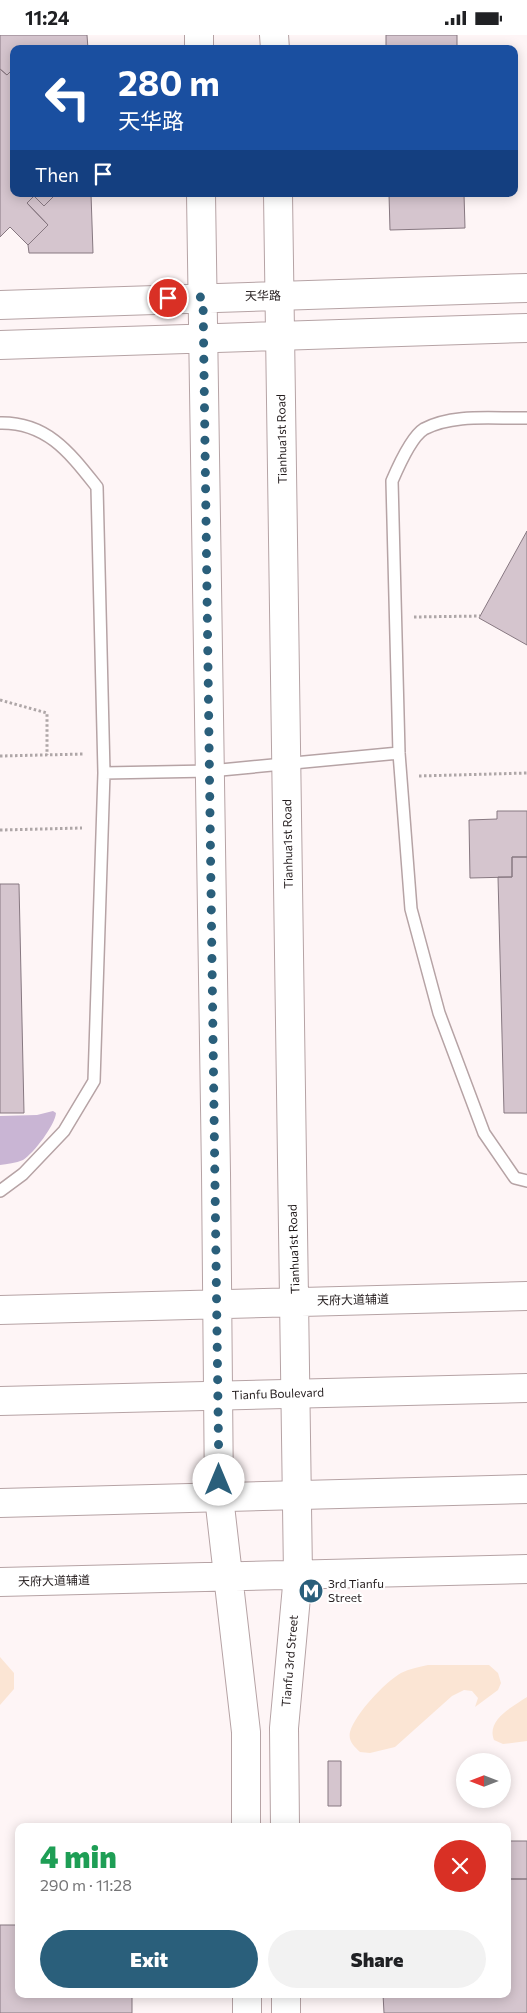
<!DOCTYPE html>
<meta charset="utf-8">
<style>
:root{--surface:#fff;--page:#f2f2f2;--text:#202124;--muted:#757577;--accent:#2a5f7b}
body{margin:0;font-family:Commissioner,"Noto Sans SC",sans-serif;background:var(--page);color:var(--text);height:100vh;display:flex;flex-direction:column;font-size:19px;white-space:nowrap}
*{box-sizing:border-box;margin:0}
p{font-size:16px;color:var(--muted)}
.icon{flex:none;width:28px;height:28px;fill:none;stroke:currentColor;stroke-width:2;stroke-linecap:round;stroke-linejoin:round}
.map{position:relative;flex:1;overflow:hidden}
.panel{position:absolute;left:15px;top:1788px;width:496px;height:175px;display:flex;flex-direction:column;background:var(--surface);border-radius:10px;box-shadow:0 2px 12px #0003}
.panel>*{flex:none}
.top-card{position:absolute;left:10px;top:10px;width:508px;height:152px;border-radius:10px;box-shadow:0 2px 12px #0003;background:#1a4fa0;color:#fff;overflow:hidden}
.needle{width:32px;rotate:270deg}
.tools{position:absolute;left:456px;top:1718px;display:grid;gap:10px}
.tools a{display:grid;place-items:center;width:55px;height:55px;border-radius:50%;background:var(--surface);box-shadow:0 2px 12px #0003;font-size:25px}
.pin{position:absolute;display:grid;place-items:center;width:42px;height:42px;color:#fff;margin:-21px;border:2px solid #fff;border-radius:50%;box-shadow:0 1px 5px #0007}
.me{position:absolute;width:55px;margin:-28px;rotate:0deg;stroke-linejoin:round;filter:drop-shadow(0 0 4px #0008)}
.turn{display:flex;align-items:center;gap:18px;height:105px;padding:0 25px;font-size:22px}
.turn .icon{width:65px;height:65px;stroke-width:2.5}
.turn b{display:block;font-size:35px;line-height:42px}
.then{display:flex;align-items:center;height:48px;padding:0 25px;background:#0003;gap:10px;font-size:19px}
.round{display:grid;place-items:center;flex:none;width:52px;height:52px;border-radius:26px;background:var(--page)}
.overview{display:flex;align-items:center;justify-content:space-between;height:85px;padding:0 25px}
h1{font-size:30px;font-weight:800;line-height:38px;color:#1e9e55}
.primary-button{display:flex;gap:10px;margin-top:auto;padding:10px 25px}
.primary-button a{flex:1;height:58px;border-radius:30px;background:var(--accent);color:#fff;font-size:20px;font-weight:800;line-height:58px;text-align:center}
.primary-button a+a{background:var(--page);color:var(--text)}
.status{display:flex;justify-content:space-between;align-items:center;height:35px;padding:0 25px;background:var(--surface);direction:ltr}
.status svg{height:14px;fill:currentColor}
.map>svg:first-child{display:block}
</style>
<div class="status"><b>11:24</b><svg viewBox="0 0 49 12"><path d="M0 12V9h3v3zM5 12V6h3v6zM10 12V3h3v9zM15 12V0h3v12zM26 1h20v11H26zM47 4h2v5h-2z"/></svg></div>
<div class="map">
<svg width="527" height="1978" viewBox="0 0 527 1978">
<rect width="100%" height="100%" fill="#fef5f6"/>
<path fill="#fbe5d4" d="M0 1622 14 1638V1654L0 1670Z
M428 1630H489L498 1638 501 1648 498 1655 475 1672 478 1663 472 1656 464 1655 452 1661 395 1712 370 1718 360 1717C354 1711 348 1706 350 1697 355 1679 385 1647 401 1638 409 1634 419 1632 428 1630Z
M527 1662V1706L503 1709 494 1705C486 1685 512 1672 527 1662Z"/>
<path fill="#c9b5d4" d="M53 1076 56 1078C55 1090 34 1118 23 1125 16 1128 7 1129 0 1130V1081L37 1080Z"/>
<path fill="#d5c5ce" stroke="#877881" d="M0 0H87L88 14H14V33L7 40 0 34Z
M386 0H457V14H386Z
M14 33V159H56L44 171 34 161 27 168 48 190 28 210 10 192 0 202V34L7 40Z
M56 159H91L93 218H29L28 210 48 190 27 168 34 161 44 171Z
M389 159H470H464L465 193 390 195Z
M527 496V610L479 583Z
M497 776H527V822H512V842L470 843 469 785 497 784Z
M512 822H527V1078H504L498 842H512Z
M0 849H19L24 1078H0Z
M328 1726H341V1771H328Z
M508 1806H527V1844H508Z
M508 1844H527V1978H384L383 1959H508Z
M0 1890H19V1959H132V1978H0Z"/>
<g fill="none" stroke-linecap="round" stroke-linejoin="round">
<defs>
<path id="lane" d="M527 383C495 384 454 378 424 394 411 402 398 432 392 446L399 718 411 874 439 978 484 1098 515 1143 527 1146
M0 388C47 387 70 418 97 452L104 738 94 1046 64 1096 23 1139 0 1156
M104 738 210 736 399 718"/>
<path id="secondary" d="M199 0V14
M274 0 275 14
M201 159 216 1138 219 1462 246 1697V1791
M278 159 298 1540 284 1693 285 1791
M0 270 527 253
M0 310 527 293
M0 1275 527 1261
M0 1547 527 1534
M247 1959V1978
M286 1959V1978"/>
<path id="primary" d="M0 1366 527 1353
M0 1468 527 1454"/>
</defs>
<use href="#lane" stroke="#b6a3a5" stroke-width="14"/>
<use href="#secondary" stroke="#b6a3a5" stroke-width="30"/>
<use href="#primary" stroke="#b6a3a5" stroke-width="30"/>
<path stroke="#aea6a7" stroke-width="3" stroke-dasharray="2.5 2.5" stroke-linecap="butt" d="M414 582 480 581
M0 665 47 678V720
M0 721 84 719
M419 741 527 738
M0 795 82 793"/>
<use href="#lane" stroke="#fff" stroke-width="11"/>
<use href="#secondary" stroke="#fff" stroke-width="28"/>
<use href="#primary" stroke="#fff" stroke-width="28"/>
</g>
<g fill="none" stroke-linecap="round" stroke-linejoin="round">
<path stroke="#2a5f7b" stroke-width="9" stroke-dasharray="0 16.2" d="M168 263 203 262 219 1445"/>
</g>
<defs>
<symbol id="metro-disc" viewBox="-11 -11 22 22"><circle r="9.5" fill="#2a5f7b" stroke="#fff"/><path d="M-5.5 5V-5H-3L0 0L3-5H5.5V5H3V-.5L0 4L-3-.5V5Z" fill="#fff"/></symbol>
</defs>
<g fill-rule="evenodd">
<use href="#metro-disc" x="297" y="1542" width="28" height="28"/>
</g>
<g text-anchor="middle" stroke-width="4" stroke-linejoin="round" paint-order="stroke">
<g font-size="12" fill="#231c1d" stroke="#fff">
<text transform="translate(263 261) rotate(-1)" y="4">天华路</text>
<text transform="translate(282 404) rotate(-91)" y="4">Tianhua1st Road</text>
<text transform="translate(288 809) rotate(-91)" y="4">Tianhua1st Road</text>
<text transform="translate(294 1214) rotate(-92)" y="4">Tianhua1st Road</text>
<text transform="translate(353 1265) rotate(-1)" y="4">天府大道辅道</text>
<text transform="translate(278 1359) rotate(-2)" y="4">Tianfu Boulevard</text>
<text transform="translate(54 1546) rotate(-1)" y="4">天府大道辅道</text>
<text transform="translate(290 1626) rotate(-85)" y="4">Tianfu 3rd Street</text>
</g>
<g font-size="12" fill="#231c1d" stroke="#fff" text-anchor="start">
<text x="328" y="1553">3rd Tianfu<tspan x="328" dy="14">Street</tspan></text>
</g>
</g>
</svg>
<div class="tools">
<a><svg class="needle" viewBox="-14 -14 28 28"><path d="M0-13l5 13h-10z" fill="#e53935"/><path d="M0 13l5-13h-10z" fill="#757577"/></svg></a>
</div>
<div class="pin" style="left:168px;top:263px;background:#d93025"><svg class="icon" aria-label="arrive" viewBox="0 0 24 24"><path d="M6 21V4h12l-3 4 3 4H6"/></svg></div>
<svg class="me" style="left:219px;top:1445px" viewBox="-20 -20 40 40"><circle r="19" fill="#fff"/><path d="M0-13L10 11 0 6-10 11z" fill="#2a5f7b"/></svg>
<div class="top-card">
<div class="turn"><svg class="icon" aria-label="left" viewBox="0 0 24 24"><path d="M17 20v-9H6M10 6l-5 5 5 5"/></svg><div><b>280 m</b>天华路</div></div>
<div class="then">Then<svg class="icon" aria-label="arrive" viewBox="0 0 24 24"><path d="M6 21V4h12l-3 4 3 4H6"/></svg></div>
</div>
<section class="panel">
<div class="overview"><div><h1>4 min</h1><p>290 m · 11:28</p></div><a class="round" style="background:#d93025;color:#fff"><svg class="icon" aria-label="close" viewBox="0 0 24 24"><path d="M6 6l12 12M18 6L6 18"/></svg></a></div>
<div class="primary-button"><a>Exit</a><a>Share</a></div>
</section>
</div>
